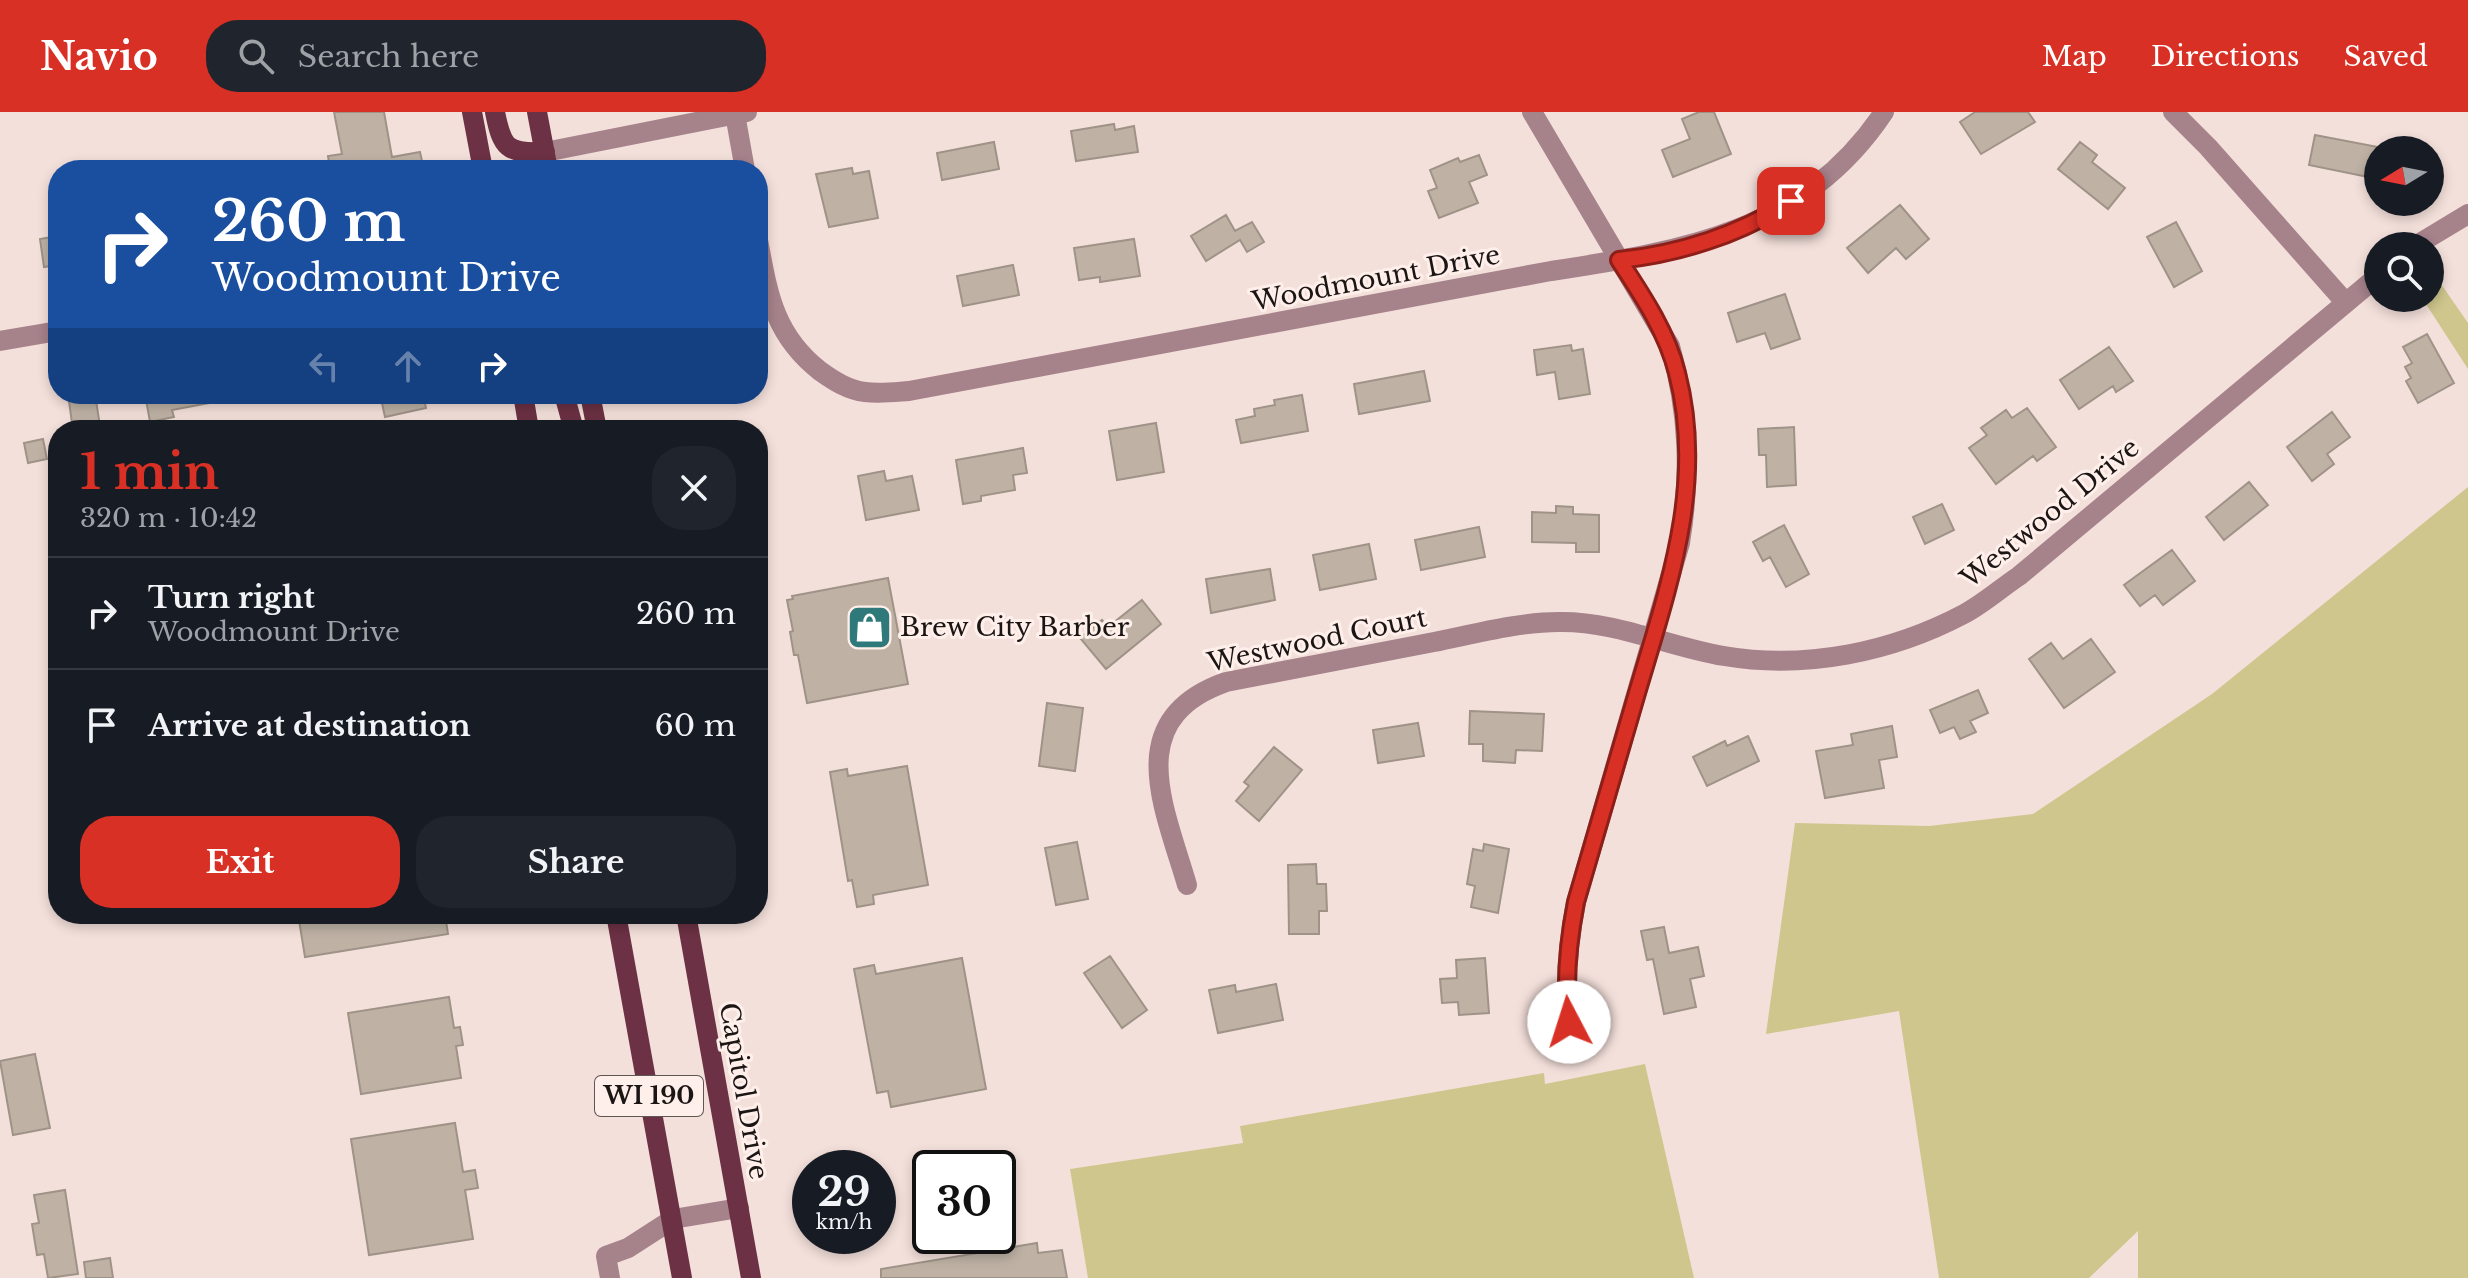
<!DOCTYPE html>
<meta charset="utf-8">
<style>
:root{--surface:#171b24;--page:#20242c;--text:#f1f3f6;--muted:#9ea1a6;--line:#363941;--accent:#d93025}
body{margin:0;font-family:"Libre Baskerville",serif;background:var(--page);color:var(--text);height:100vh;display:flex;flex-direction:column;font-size:30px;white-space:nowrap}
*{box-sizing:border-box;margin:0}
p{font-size:26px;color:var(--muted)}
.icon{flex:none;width:44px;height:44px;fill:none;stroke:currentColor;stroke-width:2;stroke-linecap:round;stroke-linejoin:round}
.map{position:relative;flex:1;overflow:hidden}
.side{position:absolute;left:48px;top:308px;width:720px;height:504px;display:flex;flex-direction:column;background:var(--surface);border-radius:32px;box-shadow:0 4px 12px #0003}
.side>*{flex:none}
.top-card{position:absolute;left:48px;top:48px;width:720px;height:244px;border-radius:32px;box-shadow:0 4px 12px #0003;background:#1a4fa0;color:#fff;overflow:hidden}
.needle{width:52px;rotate:260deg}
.fabs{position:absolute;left:2364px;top:24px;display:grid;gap:16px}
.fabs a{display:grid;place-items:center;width:80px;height:80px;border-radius:50%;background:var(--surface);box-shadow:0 4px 12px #0003;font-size:40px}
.speed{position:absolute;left:792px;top:1038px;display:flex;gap:16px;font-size:40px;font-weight:700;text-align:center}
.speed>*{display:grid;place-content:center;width:104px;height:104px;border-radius:50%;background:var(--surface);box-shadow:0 4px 12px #0003;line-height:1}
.speed small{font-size:20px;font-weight:400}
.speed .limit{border:4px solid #111;border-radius:12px;background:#fff;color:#111}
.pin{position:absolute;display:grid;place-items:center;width:68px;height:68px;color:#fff;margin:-34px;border-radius:16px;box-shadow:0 4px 12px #0006}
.me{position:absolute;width:88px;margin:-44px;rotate:355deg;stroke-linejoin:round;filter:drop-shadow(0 0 6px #0008)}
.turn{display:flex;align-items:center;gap:28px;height:168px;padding:0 32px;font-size:36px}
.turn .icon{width:104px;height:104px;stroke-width:2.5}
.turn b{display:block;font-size:56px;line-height:68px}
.lanes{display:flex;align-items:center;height:76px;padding:0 32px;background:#0003;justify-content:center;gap:40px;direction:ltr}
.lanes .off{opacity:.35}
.round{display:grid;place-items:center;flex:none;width:84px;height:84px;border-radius:32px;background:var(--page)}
.summary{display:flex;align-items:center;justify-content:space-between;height:136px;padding:0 32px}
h1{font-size:48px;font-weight:700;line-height:60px;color:var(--accent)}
.cta{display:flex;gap:16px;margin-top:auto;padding:16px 32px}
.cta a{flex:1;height:92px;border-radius:32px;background:var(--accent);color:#fff;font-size:32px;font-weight:700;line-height:92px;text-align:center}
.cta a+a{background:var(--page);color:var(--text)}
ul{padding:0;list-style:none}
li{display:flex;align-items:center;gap:24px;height:112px;padding:0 32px;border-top:2px solid var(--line)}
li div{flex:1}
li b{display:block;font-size:30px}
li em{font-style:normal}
header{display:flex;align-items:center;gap:48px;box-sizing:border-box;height:112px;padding:0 40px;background:var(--accent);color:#fff}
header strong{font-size:38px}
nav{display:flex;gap:44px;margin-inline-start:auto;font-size:28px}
.search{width:560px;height:72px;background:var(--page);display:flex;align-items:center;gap:20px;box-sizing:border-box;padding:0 28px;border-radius:32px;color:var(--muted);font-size:30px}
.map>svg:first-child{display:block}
</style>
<header>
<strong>Navio</strong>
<div class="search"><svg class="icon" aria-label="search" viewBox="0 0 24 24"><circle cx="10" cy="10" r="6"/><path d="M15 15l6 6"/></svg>Search here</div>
<nav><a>Map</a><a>Directions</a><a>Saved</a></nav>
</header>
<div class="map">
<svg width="2468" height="1166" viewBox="0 0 2468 1166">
<rect width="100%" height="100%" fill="#f4e0db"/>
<path fill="#cfc68d" d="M2430 156 2468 211V257L2422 186H2430Z
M2468 375V1166H2138V1119L2089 1166H1939L1899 899 1766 922 1795 711 1929 714 2033 702 2212 582Z
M1645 952 1694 1166H1088L1070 1057 1243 1031 1240 1014 1544 961 1545 972Z"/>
<path fill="#bfb2a5" stroke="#9f9387" stroke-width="2" d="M334 0H384L392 45 420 40 424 58H330L328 44 342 42Z
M1699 0H1714L1731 42 1673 65 1662 38 1690 27 1682 7Z
M1975 0H2028L2035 10 1981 42 1960 10Z
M1114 12 1115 18 1134 14 1138 40 1076 49 1071 19Z
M2315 23 2378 35V67L2309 53Z
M994 30 999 57 942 68 937 41Z
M2080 30 2097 43 2092 50 2125 76 2108 97 2058 57Z
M1479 43 1487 63 1469 70 1478 91 1439 106 1428 79 1437 76 1430 58 1458 46 1460 50Z
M852 56 853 62 869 59 878 106 829 115 816 62Z
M1900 93 1929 127 1906 147 1896 136 1868 161 1847 136Z
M1226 103 1235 119 1252 110 1264 130 1247 140 1240 128 1206 149 1191 124Z
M2176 110 2202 159 2174 175 2147 125Z
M58 124V153L44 155 40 127Z
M1134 127 1140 164 1100 170V165L1079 168 1074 136Z
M1013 153 1019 183 963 194 957 164Z
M1785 182 1800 227 1771 237 1765 221 1737 230 1728 201Z
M2427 222 2454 271 2418 291 2406 269 2411 266 2405 255 2412 251 2403 235Z
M1571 233 1572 239 1583 237 1590 282 1559 287 1555 260 1537 263 1534 238Z
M2109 235 2133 269 2116 280 2113 274 2079 297 2060 268Z
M1424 259 1430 289 1359 302 1354 272Z
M68 282H95L100 314 84 317 83 309 72 311Z
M145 282H214L215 290 172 298 174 305 150 310Z
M380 282H423L426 296 385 305Z
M1302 283 1308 319 1241 331 1236 308 1255 304 1254 297 1275 293 1274 288Z
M2027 296 2056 335 2037 349 2033 344 1996 372 1969 336 1987 323 1981 316 2006 298 2012 306Z
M2332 300 2350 325 2327 342 2334 352 2312 369 2287 335Z
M1156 311 1164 360 1117 368 1109 319Z
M1794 315 1796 373 1767 375 1766 343H1759L1758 317Z
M43 327 47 347 28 351 24 331Z
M1023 336 1027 361 1013 363 1015 378 981 384V389L963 392 956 348Z
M884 359 886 369 912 364 919 398 866 408 858 364Z
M2249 370 2268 393 2224 428 2206 405Z
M1942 392 1954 418 1925 432 1913 405Z
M1556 394 1573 395V402L1599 403V440H1576V431L1532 430V400L1556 401Z
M1784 413 1809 462 1786 475 1770 445 1763 449 1753 430Z
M1479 415 1485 445 1421 458 1415 428Z
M1369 432 1376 467 1320 478 1313 443Z
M2172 438 2195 469 2163 493 2155 483 2140 494 2124 473Z
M1270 457 1275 488 1211 501 1206 467Z
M888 466 908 572 807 591 798 543H794L790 520 793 519 787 488 793 487 792 484Z
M1142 488 1161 512 1106 557 1080 526 1102 508 1108 515Z
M2091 527 2115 560 2064 596 2029 547 2051 531 2063 547Z
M1978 578 1988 601 1970 609 1976 620 1960 627 1954 615 1940 621 1930 598Z
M1047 591 1083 596 1075 659 1039 654Z
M1470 599 1544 602 1542 639 1516 638 1515 651 1483 649V632H1469Z
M1418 611 1424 644 1378 651 1373 618Z
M1892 614 1897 645 1879 648 1884 676 1825 686 1816 639 1853 633 1851 622Z
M1748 624 1759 649 1707 674 1693 645 1725 629 1727 634Z
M1274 635 1302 658 1259 709 1236 689 1249 674 1244 670Z
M907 654 928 773 873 783 874 792 857 795 852 768 848 769 830 660 847 657 848 664Z
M1077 730 1088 787 1056 793 1045 736Z
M1484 732 1509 737 1498 801 1471 795 1475 774 1467 772 1473 737 1483 739Z
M1316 752 1317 772H1326L1327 799H1319V822H1289L1288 753Z
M298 802H445L448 822 305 845Z
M1664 815 1669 841 1698 835 1704 864 1690 867 1696 895 1664 902 1653 847 1647 848 1641 819Z
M1110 844 1147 898 1122 916 1084 861Z
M962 846 986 977 891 995 888 979 877 981 854 857 874 853 876 862Z
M1485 846 1489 901 1459 903 1458 890 1442 891 1440 867 1457 866 1456 848Z
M1276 872 1283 908 1218 921 1209 878 1235 873 1236 880Z
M449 885 454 916 460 915 463 933 456 934 461 966 361 982 348 901Z
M35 942 50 1016 13 1023 0 949Z
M455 1011 463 1060 475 1058 478 1076 465 1078 473 1127 369 1143 351 1027Z
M65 1078 78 1162 48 1166 44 1142 37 1143 32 1112 39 1111 34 1083Z
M1037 1131 1038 1141 1062 1138 1067 1166H881V1157Z
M110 1146 113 1166H86L84 1150Z"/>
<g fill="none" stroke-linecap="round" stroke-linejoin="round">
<path stroke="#a6828b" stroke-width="20" d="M1532 0 1670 234C1689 300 1691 363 1680 431L1576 790C1568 831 1564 869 1569 910
M2173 0 2208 35 2346 191
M735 2 745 58
M545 40 747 0
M758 128C768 182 774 223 820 259 834 269 848 278 865 280 880 282 895 280 909 279L1551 159C1682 139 1804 120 1884 0
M2415 134 2468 102
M0 229 58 219
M1187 773C1164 694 1121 607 1226 570 1295 557 1365 543 1434 530 1474 522 1518 510 1559 510 1616 509 1669 535 1724 544 1806 558 1892 540 1964 502 1983 492 2001 476 2019 464L2378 164
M610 1166 606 1144 628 1136 673 1107 739 1096"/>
<path stroke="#6c3144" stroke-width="20" d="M472 0 483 58
M495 0C502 36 507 42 545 40
M537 0 548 58
M523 282 529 318
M564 282 574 318
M590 282 597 318
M616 802 682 1166
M686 802 751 1166"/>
</g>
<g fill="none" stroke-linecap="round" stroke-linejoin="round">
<defs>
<path id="route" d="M1569 910C1564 869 1568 831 1576 790 1597 720 1617 650 1637 581 1668 476 1706 371 1677 261 1667 220 1642 183 1619 148 1678 142 1742 122 1791 89"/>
</defs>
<use href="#route" stroke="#8d1f18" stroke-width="20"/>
<use href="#route" stroke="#d93025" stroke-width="14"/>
</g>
<defs>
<symbol id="shop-square" viewBox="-11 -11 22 22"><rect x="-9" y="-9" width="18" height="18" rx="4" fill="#2f797b" stroke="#ffefeb"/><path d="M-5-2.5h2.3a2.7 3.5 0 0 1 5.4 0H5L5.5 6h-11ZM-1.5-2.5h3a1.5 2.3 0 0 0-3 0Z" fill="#fff"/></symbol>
</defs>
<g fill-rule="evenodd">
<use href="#shop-square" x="844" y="490" width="51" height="51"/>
</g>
<g text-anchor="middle" stroke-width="6" stroke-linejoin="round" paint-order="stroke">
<rect fill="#ffefeb" stroke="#5f5654" stroke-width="2" x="595" y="964" width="108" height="40" rx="6"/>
<g font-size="24" font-weight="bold" fill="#1b1513">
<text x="649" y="992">WI 190</text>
</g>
<g font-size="26" fill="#1b1513" stroke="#ffefeb">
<text transform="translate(1376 166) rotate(-11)" y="9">Woodmount Drive</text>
<text transform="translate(2050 401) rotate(-39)" y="9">Westwood Drive</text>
<text transform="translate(1317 528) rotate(-12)" y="9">Westwood Court</text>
<text transform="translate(744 979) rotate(80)" y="9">Capitol Drive</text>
</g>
<g font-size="26" fill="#1b1513" stroke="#ffefeb" text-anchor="start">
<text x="900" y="524">Brew City Barber</text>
</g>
</g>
</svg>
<div class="fabs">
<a><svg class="needle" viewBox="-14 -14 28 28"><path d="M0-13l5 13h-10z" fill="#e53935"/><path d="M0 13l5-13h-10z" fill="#9ea1a6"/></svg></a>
<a><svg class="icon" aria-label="search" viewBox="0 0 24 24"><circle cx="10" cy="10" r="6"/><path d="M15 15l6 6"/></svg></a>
</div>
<div class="speed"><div>29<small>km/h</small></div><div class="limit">30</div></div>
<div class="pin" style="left:1791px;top:89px;background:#d93025"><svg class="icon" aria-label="arrive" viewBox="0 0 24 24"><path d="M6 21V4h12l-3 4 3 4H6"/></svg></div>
<svg class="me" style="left:1569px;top:910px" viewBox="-20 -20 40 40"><circle r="19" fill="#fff"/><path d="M0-13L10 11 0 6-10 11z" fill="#d93025"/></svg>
<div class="top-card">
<div class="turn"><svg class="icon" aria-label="right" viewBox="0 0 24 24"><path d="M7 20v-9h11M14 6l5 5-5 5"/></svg><div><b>260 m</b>Woodmount Drive</div></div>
<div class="lanes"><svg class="icon off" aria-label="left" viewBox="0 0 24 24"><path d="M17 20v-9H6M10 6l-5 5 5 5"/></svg><svg class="icon off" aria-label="ahead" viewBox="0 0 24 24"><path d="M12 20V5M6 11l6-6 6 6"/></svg><svg class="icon" aria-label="right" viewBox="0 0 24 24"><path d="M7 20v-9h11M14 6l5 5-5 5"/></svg></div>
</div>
<section class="side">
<div class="summary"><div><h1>1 min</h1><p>320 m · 10:42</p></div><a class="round"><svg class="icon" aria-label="close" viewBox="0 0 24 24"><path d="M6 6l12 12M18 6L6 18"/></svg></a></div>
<ul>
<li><svg class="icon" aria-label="right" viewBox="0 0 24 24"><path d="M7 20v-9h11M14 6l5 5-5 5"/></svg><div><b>Turn right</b><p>Woodmount Drive</p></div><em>260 m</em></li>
<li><svg class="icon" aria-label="arrive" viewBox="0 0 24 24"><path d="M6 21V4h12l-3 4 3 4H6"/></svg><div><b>Arrive at destination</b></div><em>60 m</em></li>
</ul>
<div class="cta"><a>Exit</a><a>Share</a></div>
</section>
</div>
